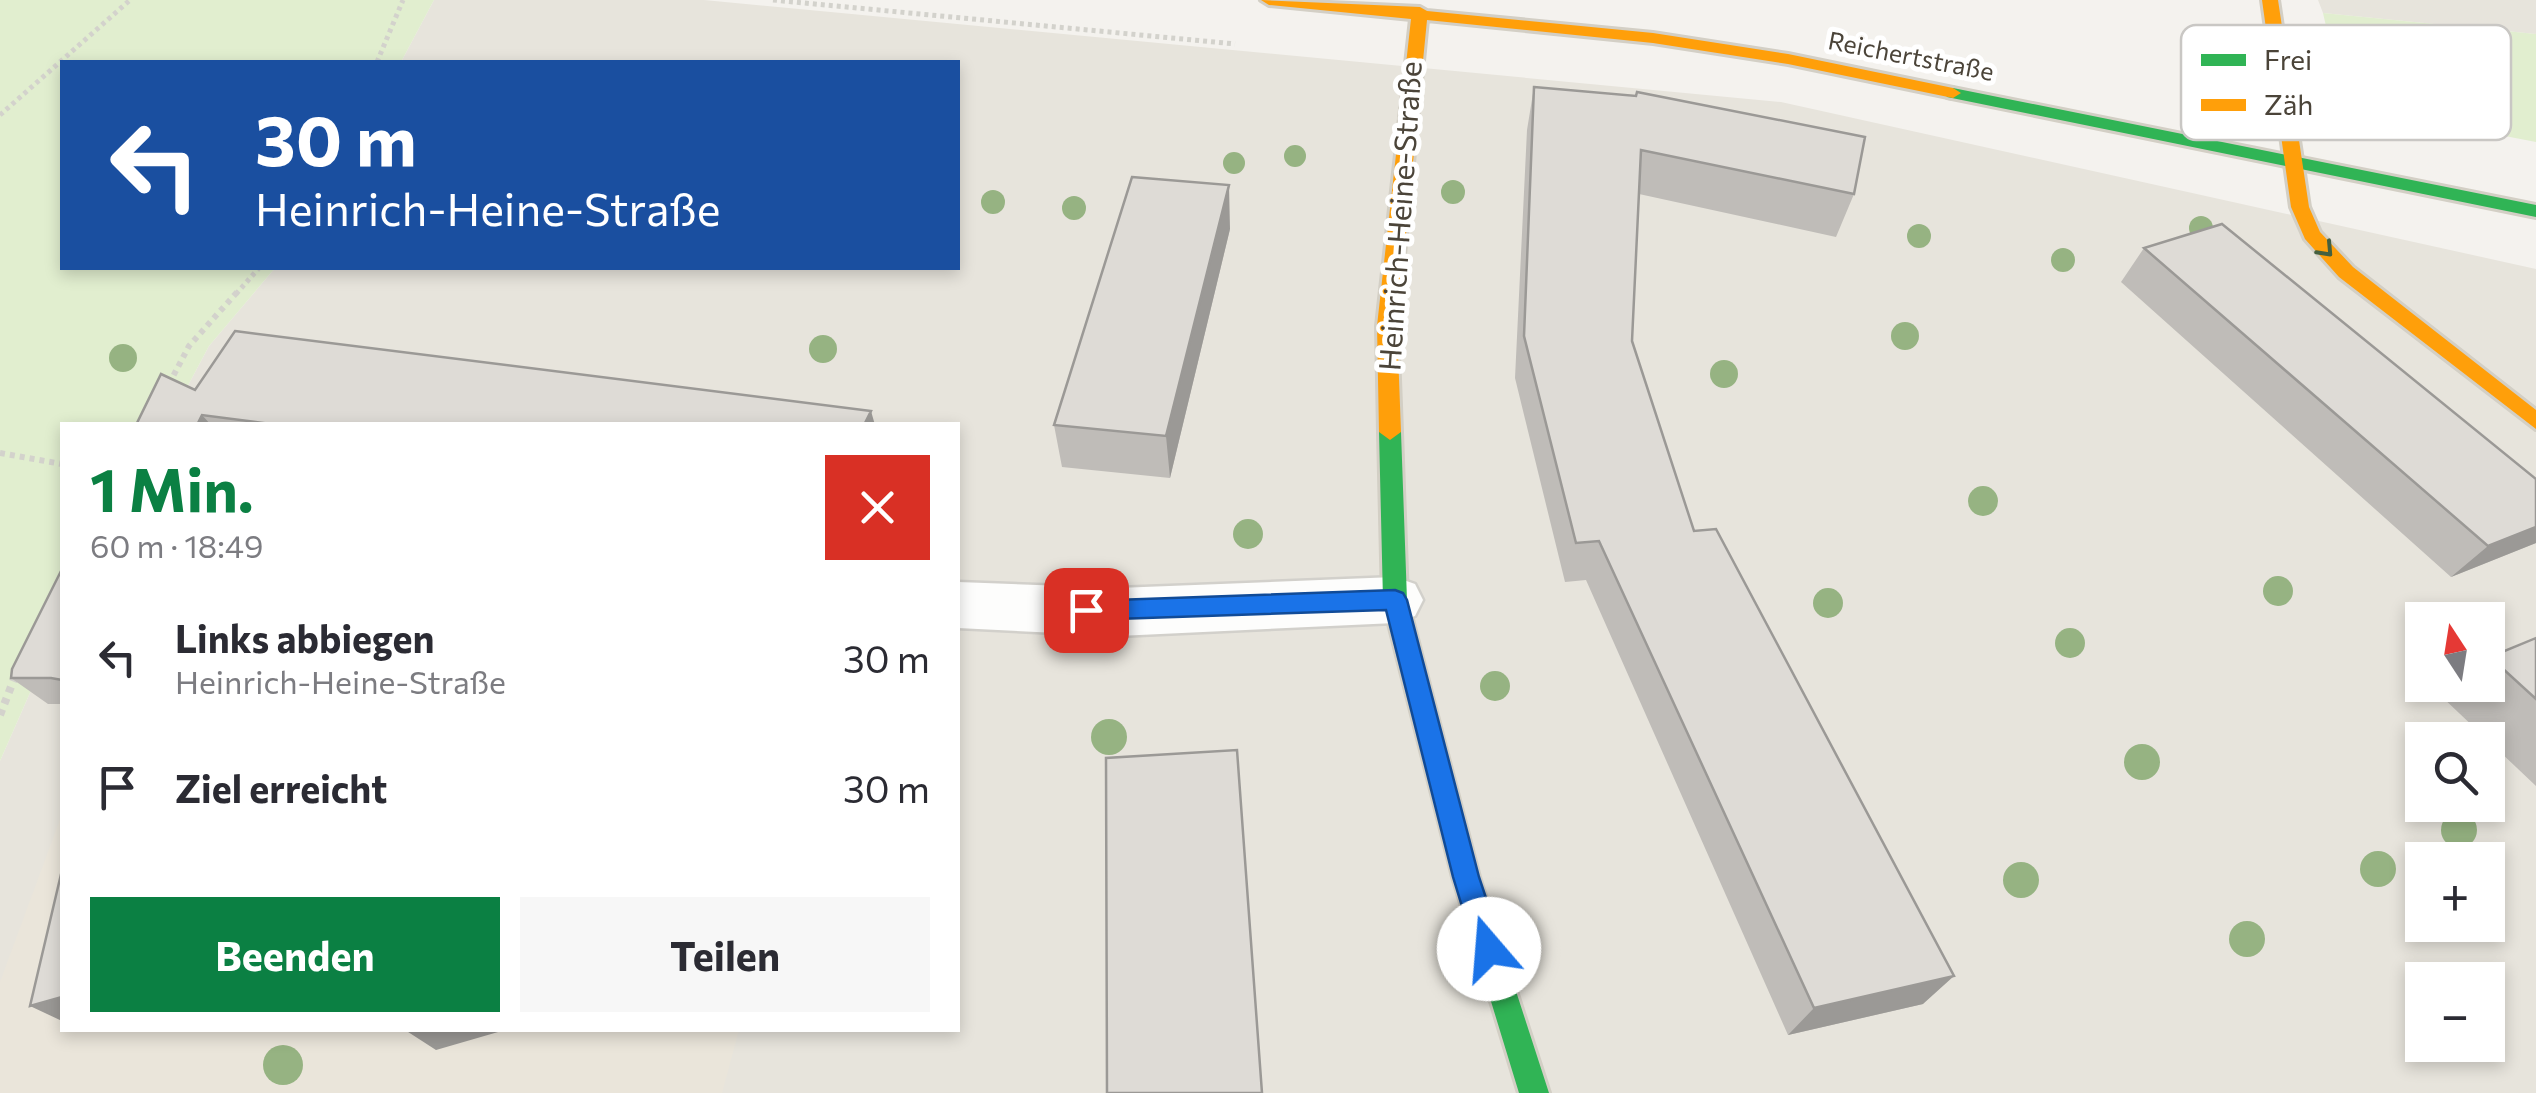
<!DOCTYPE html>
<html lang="de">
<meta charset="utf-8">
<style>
:root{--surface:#fff;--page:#f7f7f7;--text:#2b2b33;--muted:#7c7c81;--accent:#0b8043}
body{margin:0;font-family:Commissioner,sans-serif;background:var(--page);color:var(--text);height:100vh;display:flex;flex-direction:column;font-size:38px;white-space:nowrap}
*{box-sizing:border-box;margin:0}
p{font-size:32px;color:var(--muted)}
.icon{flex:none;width:55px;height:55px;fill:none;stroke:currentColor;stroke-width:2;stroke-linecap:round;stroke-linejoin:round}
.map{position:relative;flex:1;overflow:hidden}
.panel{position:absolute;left:60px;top:422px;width:900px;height:610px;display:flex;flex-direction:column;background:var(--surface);border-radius:0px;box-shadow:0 5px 15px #0003}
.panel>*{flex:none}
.top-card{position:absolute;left:60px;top:60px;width:900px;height:210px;border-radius:0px;box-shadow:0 5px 15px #0003;background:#1a4fa0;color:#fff;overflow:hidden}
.needle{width:65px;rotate:348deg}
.buttons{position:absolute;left:2405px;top:602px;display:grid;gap:20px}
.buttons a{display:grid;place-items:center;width:100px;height:100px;border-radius:0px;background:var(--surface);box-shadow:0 5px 15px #0003;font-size:50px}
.pin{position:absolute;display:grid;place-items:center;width:85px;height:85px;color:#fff;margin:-42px;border-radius:20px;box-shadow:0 5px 15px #0006}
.me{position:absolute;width:110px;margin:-55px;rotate:342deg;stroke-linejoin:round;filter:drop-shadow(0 0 8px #0008)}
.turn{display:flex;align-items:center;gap:35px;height:210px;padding:0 30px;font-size:45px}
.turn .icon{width:130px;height:130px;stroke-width:2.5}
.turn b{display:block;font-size:70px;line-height:85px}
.round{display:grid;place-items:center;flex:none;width:105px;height:105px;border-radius:0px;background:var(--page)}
.summary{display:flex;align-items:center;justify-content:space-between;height:170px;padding:0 30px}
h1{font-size:60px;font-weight:700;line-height:75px;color:var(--accent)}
.cta{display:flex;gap:20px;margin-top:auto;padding:20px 30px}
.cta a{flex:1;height:115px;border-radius:0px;background:var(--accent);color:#fff;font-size:40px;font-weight:700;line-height:115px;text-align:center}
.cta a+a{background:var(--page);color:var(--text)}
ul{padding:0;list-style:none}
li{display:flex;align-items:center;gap:30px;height:130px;padding:0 30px}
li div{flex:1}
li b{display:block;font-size:38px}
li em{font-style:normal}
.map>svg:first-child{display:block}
</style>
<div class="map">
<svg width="2536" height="1093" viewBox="0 0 2536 1093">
<rect width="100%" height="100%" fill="#f4f2ee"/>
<path fill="#e7e4dc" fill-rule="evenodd" d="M434 0H704L1781 102 2536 269V1093H0V761L62 620V1030H958V425H167L209 346 275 268H958V62H401ZM2422 620H2488V685H2422ZM2422 740H2488V805H2422ZM2422 860H2488V925H2422ZM2422 980H2488V1045H2422Z
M2318 0H2536V34L2323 13Z"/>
<path fill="#eae5da" d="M62 814V1030H739L722 1093H0V982Z"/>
<path fill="#e1eecf" d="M0 0H434L401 62H62V268H275L209 346 167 425H62V620L0 761Z
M2323 13 2536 34V142L2344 105Z"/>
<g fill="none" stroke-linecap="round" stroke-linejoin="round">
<defs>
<path id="street" d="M1395 577 1415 584 1423 600 1415 616 1395 623 1118 636 958 628V582L1118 588Z"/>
<path id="fast" d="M1953 88 2536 205V217L1947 97 1945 93Z
M1390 424 1401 432 1407 600 1479 877 1549 1093H1519L1453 877 1383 600 1379 432Z"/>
<path id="slow" d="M1261 0 1420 7 1427 11 1653 33 1788 54 1953 88 1961 93 1953 98 1788 64 1653 43 1427 20 1397 326 1401 432 1390 440 1379 432 1377 326 1411 19 1269 5Z
M2262 0H2278L2309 207 2320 232 2353 267 2536 410V429L2339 277 2305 239 2291 207Z"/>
</defs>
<use href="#street" stroke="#d2d0cb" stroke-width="5"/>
<use href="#fast" stroke="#d3cfc5" stroke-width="6"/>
<use href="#slow" stroke="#d3cfc5" stroke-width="6"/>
<path stroke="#d3d2cc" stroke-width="5" stroke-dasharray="4 4" stroke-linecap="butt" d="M773 0 1235 44
M377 62 403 0
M0 115 130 0
M236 294 259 268"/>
<path stroke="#d3d2cc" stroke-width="6" stroke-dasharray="5 5" stroke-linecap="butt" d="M169 384 189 346 238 291
M0 453 62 464"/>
<path stroke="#d3d2cc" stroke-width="8" stroke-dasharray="6 6" stroke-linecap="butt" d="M0 715 16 674"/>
<use href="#street" fill="#fdfdfc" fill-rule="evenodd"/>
<use href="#fast" fill="#30b455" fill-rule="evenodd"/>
<use href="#slow" fill="#ff9f0a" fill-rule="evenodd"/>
</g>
<g fill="#96b382">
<circle cx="1295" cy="156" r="11"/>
<circle cx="1234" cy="163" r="11"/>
<circle cx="1453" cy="192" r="12"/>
<circle cx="993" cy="202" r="12"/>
<circle cx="1074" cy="208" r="12"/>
<circle cx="2201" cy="228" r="12"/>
<circle cx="1919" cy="236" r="12"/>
<circle cx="2063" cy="260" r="12"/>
<circle cx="1905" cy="336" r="14"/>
<circle cx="823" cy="349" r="14"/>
<circle cx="123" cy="358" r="14"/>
<circle cx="1724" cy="374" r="14"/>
<circle cx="1983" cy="501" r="15"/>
<circle cx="1248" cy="534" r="15"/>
<circle cx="2278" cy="591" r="15"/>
<circle cx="1828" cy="603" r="15"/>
<circle cx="2070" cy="643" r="15"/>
<circle cx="1495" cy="686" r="15"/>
<circle cx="1109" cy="737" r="18"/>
<circle cx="2142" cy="762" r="18"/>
<circle cx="2459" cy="830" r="18"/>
<circle cx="2378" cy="869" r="18"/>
<circle cx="2021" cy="880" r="18"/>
<circle cx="2247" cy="939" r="18"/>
<circle cx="283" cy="1065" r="20"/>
</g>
<path fill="#bfbcb8" d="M1534 87 1854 194 1836 237 1639 194 1632 341 1694 531 1923 1004 1788 1035 1586 580 1565 582 1515 378 1527 130Z
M1230 229 1170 478 1062 467 1054 425Z
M2144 248 2536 543 2451 577 2121 282Z
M195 390 875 425H136Z
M62 569V704H48L11 678Z
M2536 638V786L2440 695 2454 685H2488V659Z"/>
<path fill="#9b9996" d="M1229 185 1230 229 1170 478 1166 436Z
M871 411 875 425H864Z
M202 415 211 425H197Z
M2536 527V543L2451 577 2488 546Z
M1954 976 1923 1004 1788 1035 1814 1008Z
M62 997V1021L30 1006Z
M405 1030H505L436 1050Z"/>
<path fill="#dedbd6" stroke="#9b9996" stroke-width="2.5" d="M1534 87 1636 96 1637 92 1865 137 1854 194 1641 150 1632 341 1694 531 1716 529 1954 976 1814 1008 1599 541 1576 543 1524 336Z
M1132 177 1229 185 1166 436 1054 425Z
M2222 224 2536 479V527L2488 546 2144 248Z
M235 331 871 411 864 425H278L202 415 197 425H136L161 374 195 390Z
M62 569V680L51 678H11L12 669Z
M2536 638V699L2490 657Z
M1237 750 1262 1093H1107L1106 758Z
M62 870V997L30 1006Z"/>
<defs><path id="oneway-chevron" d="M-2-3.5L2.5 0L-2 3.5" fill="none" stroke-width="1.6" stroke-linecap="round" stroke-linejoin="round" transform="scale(2.5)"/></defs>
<use stroke="#446040" href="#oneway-chevron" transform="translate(2326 250) rotate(47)"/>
<path fill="#1a73e8" stroke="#114b97" stroke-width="2.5" d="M1395 590 1403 593 1407 600 1479 877 1503 949 1499 958 1489 962 1479 958 1475 949 1453 877 1386 610 1086 620 1077 617 1074 610 1077 604 1086 601Z"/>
<g text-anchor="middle" stroke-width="10" stroke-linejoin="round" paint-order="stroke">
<g font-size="25" fill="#4b4439" stroke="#fff">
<text transform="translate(1911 56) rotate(11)" y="9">Reichertstraße</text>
</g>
<g font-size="30" fill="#4b4439" stroke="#fff">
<text transform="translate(1401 216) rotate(-86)" y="10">Heinrich-Heine-Straße</text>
</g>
</g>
<rect x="2181" y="25" width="330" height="115" rx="15" fill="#fff" stroke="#c9c7c4" stroke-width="2.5"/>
<rect x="2201" y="54" width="45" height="12" fill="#30b455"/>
<rect x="2201" y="99" width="45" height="12" fill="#ff9f0a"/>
<g font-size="28" fill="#4b4439">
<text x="2264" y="70">Frei</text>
<text x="2264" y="115">Zäh</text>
</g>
</svg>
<div class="buttons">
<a><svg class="needle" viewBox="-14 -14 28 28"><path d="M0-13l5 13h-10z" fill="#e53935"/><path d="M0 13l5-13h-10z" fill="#7c7c81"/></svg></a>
<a><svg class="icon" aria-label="search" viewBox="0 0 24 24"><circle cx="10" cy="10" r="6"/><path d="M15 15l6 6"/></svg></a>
<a>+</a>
<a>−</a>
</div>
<div class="pin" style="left:1086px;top:610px;background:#d93025"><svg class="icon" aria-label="arrive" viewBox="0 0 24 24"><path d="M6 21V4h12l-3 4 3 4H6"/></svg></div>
<svg class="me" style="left:1489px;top:949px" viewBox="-20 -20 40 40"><circle r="19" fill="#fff"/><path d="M0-13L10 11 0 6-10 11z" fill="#1a73e8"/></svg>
<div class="top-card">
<div class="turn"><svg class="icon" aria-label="left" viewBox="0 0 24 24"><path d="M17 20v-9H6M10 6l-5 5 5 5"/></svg><div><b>30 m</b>Heinrich-Heine-Straße</div></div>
</div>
<section class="panel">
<div class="summary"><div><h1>1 Min.</h1><p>60 m · 18:49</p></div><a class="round" style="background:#d93025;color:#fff"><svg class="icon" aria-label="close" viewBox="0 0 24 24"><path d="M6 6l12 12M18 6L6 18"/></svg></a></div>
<ul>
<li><svg class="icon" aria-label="left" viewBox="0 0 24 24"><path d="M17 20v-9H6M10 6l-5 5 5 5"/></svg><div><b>Links abbiegen</b><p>Heinrich-Heine-Straße</p></div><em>30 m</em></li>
<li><svg class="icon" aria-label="arrive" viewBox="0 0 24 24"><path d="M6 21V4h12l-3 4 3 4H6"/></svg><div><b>Ziel erreicht</b></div><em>30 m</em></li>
</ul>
<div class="cta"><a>Beenden</a><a>Teilen</a></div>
</section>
</div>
